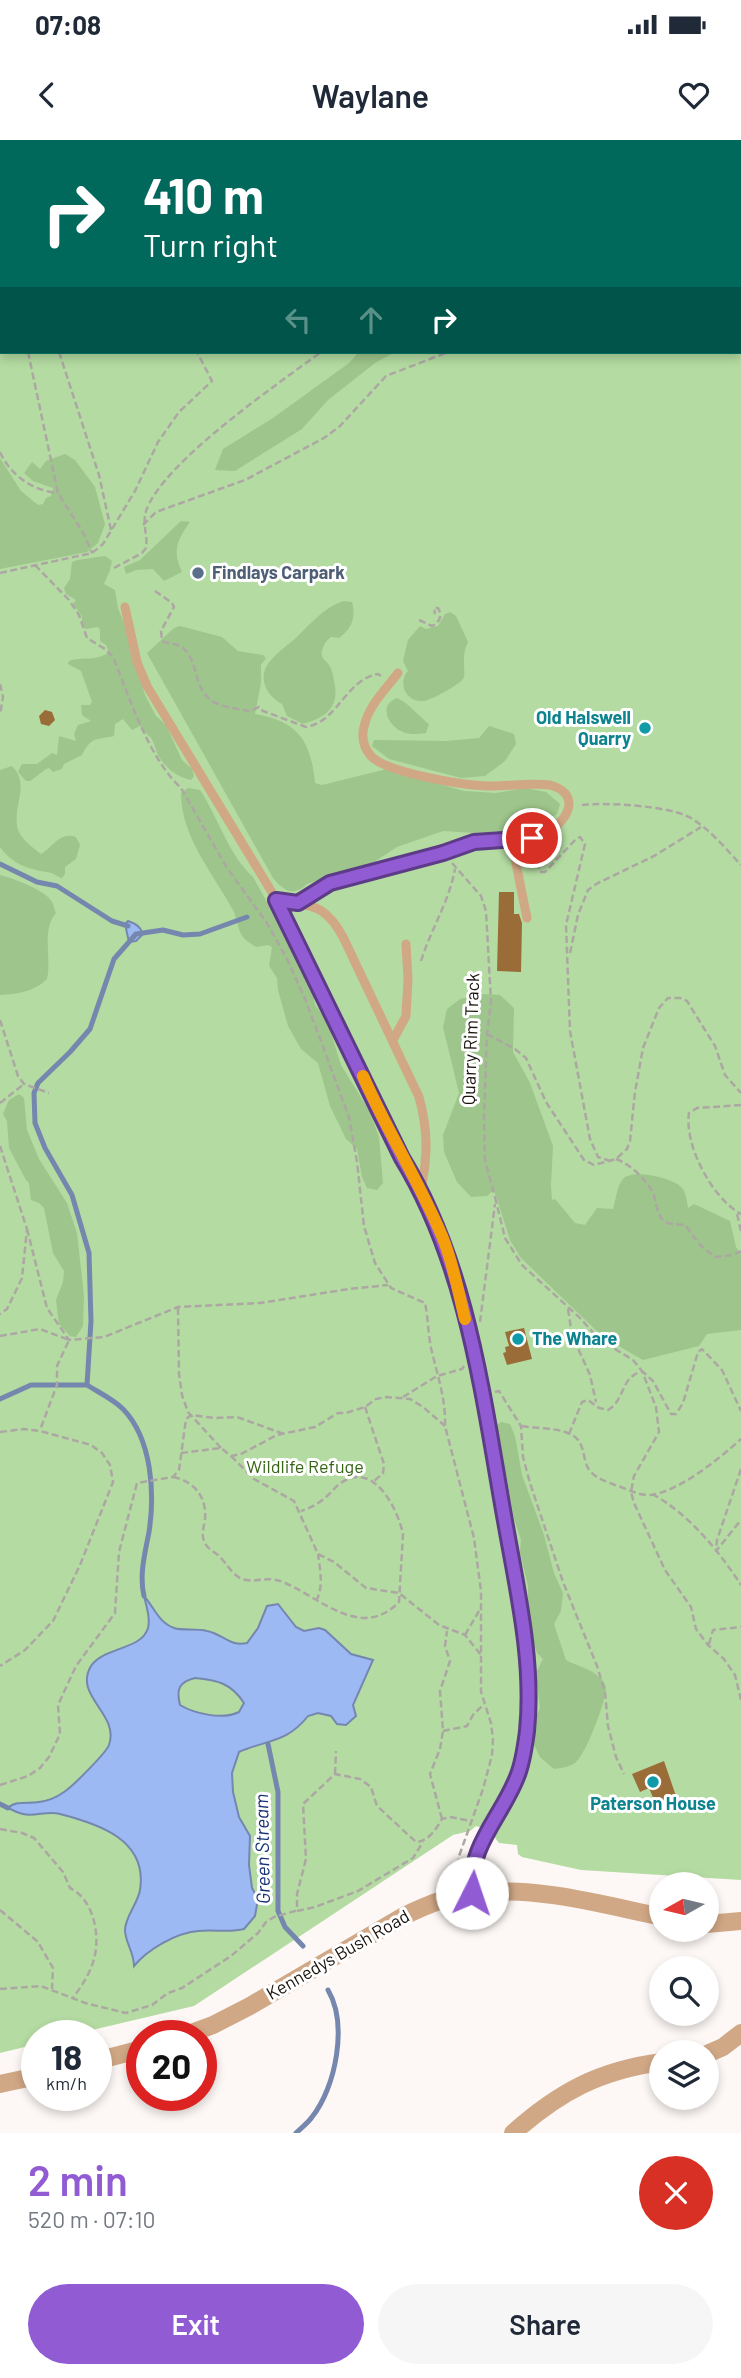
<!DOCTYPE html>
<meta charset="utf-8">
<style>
:root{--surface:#fff;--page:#f6f6f7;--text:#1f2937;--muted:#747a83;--accent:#915bd3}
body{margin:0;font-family:Barlow,sans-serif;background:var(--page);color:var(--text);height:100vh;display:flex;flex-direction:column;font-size:26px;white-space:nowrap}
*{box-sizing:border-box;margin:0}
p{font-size:23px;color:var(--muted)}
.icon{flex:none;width:38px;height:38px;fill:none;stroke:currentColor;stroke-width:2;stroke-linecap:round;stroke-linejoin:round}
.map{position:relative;height:1993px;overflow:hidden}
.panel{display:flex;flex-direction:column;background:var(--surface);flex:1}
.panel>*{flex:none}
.banner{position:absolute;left:0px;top:0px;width:742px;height:214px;box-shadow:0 4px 10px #0003;background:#00695c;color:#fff;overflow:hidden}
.needle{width:46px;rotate:262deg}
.buttons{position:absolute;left:649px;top:1732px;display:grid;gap:14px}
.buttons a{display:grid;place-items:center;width:70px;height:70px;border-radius:50%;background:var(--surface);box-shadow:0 4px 10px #0003;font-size:35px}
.speed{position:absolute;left:21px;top:1880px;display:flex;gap:14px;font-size:35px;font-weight:700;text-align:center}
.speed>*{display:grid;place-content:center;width:91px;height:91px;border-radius:50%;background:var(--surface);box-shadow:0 4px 10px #0003;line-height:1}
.speed small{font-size:18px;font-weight:400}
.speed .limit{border:10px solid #d22;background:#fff;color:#111}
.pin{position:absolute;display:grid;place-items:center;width:60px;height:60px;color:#fff;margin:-30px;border:4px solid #fff;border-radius:50%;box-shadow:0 2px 7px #0007}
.me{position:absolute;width:77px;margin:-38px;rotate:4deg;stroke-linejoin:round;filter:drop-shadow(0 0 5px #0008)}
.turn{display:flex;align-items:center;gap:24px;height:147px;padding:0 28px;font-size:32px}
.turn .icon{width:91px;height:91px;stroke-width:2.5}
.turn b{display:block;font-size:49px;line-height:60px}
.lanes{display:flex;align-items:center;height:66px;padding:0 28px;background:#0003;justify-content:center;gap:35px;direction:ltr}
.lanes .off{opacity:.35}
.round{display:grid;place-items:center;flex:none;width:74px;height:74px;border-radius:37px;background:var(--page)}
.headline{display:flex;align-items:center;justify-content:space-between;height:119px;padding:0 28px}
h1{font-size:42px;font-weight:600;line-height:52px;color:var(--accent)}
.action{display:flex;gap:14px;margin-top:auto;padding:14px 28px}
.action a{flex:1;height:80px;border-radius:42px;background:var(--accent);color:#fff;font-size:28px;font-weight:600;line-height:80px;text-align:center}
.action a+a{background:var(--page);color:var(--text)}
.status{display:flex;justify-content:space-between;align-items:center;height:49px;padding:0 35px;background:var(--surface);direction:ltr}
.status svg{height:19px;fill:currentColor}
header{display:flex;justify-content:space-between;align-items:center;height:91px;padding:0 28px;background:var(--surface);font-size:32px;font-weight:600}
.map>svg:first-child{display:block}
</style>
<div class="status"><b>07:08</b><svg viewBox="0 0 49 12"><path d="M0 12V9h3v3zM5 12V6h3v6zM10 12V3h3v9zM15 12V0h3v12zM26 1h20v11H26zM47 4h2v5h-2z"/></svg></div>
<header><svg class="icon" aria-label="back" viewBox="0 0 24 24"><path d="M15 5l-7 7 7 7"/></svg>Waylane<svg class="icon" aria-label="heart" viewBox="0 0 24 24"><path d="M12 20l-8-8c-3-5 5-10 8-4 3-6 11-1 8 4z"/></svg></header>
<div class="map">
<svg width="741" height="1993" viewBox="0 0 741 1993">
<rect width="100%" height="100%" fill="#fdf8f5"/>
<path fill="#b4dba2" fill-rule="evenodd" d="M0 0H741V1740L581 1730 522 1717 518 1714 517 1705 499 1703 490 1691 476 1686 470 1691 453 1695 194 1866 71 1895H37V1904L0 1913ZM2 2H740V212H2Z"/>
<path fill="#9ec58b" d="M359 212H395L375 223 328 260 302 289 235 331 215 330 223 309 273 278 349 223Z
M65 314 75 320 95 347 105 384 98 403 87 412 0 429V318L21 351 38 365 43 364 46 358 51 356 53 348 33 341 24 333 32 322 40 329 46 321Z
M181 381 190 382C177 400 172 411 182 432L164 441 153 429 136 430 126 434 124 427 140 420Z
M105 416 112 421 110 430 104 444 115 450 118 468 127 490 145 555 156 576 166 585 182 620 192 629 194 636 191 640C175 636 165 628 157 613 155 608 154 602 151 598 146 593 143 591 140 586L132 590 123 579 115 584 114 596C95 600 91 597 82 615L64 624 62 629 53 632 49 628 46 629 30 641H26L18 632 22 624H37L52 613 57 615 59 596 76 601 74 594 78 585 91 581 82 575 81 565H90L92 562 81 531 68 524 69 521C83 516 96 522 109 512L106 505 100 501V490L98 487 85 489 82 483V476L73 464 76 460 66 454 64 448 70 439 72 422 77 420Z
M344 461 352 462C356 477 352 489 339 498L331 497C327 500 323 505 322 511 320 518 326 520 329 525 332 529 333 535 334 541 340 567 327 577 303 584L287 576 282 564C265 555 256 535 272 519 279 511 289 504 297 497 310 484 327 465 344 461Z
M450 472 456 476 468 502C460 516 467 534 463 539 459 545 431 560 424 561 406 563 397 543 408 531L403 521 408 500 420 486 426 489 438 486 445 474Z
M180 486 222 497 238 511 263 515 266 518 261 525V543L255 574C298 581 311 601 315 643L322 645 387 629 464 651 496 653 525 648 546 652 560 664 557 674 532 689 475 693 443 691 397 707 374 722 307 744C293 757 284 751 273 738L147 513 174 488Z
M397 558C409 563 417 575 429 584L426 593C418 594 410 595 403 592 388 586 378 565 397 558Z
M489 586 514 594 516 604 505 621 485 636 461 638 389 619 372 606 374 600 446 601 479 598Z
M12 626C30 645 14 662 17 685 18 697 32 707 41 714 53 707 60 691 76 697L80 705 76 719 65 727V734L62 738C56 736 52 732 46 732 27 729 11 723 0 707V630Z
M188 648 200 650C219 679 228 714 253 737L311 841 315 865 327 880 341 925 370 972 379 997 383 1043 377 1050 367 1048 362 1037 357 1009 346 999 330 966 318 923 301 909 288 886 278 850 277 838 269 826 272 807 268 805 256 807C252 804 246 801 243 797 238 791 237 779 234 772 214 734 181 698 181 653Z
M0 735C12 738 46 750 52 762 54 765 54 770 56 773 41 790 52 818 47 839 34 852 17 854 0 855Z
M483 854 500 855 514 868 513 912 530 943 553 1006 551 1045 552 1060 555 1059 575 1083 585 1085 597 1068 613 1069C616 1059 617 1044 624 1038 634 1029 674 1038 682 1048 686 1052 687 1061 688 1068L694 1064 730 1081 736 1107 741 1114V1190L707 1194 699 1206 643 1220 603 1197 521 1118 510 1100 494 1050 487 1056 471 1057 457 1042 444 1012 443 995 459 953 443 887 447 869 460 859Z
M19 954 24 958 27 990 39 1019 67 1063 77 1093 84 1156 83 1186 76 1197 70 1196 59 1184 56 1160 63 1142 64 1131 53 1113 44 1068 39 1063 31 1060 29 1043 26 1040 9 1008 7 981 3 974 9 960Z
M501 1282 510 1284 515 1296 522 1335 544 1395 554 1433 563 1453 561 1471 554 1484 566 1520C576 1526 593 1529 600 1538 603 1540 605 1544 606 1547 607 1559 585 1617 575 1623 569 1627 561 1628 554 1629L540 1617 532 1601 531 1590 540 1568 536 1533 543 1519 537 1513 531 1496 528 1474V1446L520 1412 521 1400 514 1378 497 1285Z"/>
<path fill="#9cb9f4" stroke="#7587ae" stroke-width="2" fill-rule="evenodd" d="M128 781C136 784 140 786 143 794L136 801 129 802 125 784Z
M144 1456C154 1467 158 1482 174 1488 183 1491 196 1488 207 1491 223 1494 230 1507 247 1503L258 1488 267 1466 278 1464 296 1487 304 1491 319 1488 325 1490 351 1514 373 1520 353 1565 356 1576 346 1585 337 1584 331 1576 318 1573 308 1576C287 1603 266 1600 239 1612L232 1633 233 1652 239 1677 250 1696 249 1725 252 1748 258 1759 255 1776 244 1789C229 1793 214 1789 198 1791 176 1793 148 1809 134 1826 134 1812 125 1802 125 1790 125 1777 138 1763 140 1750 148 1700 99 1684 60 1674 48 1670 35 1677 23 1674 18 1673 13 1670 8 1668 16 1660 29 1664 39 1662 47 1661 57 1657 64 1652 72 1647 106 1613 109 1605 120 1574 73 1556 91 1526 103 1507 142 1510 148 1488 151 1478 146 1465 144 1456ZM195 1538C217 1540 231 1543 244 1563L239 1572C223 1580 195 1574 180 1565 176 1549 179 1542 195 1538Z"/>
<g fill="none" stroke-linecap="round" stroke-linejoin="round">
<path stroke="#7587ae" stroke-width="5" d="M0 724 37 742 57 746 112 781 128 786
M87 1245C98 1252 113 1259 123 1269 152 1299 155 1353 149 1392 145 1413 139 1435 144 1456
M0 1259 31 1245H87L91 1181 89 1113 72 1055 45 1008 35 983 34 953 38 943 70 912 90 889 114 819 136 794 163 790 183 795 200 794 247 777
M268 1604 278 1652V1771L285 1787 303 1806
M0 1664 8 1668
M296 1993C301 1988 308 1983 312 1977 336 1947 348 1884 328 1850"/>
</g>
<path fill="#9a6c38" d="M45 570 52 572 55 580 49 586 41 584 39 576Z
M499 752H514V774H519L522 783 521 832 497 831Z
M524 1188 532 1219 507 1225 503 1213 506 1212 505 1207 509 1206 505 1192Z
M664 1621 677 1659 657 1667 649 1648 640 1652 632 1634Z"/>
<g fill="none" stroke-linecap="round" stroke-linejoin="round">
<path stroke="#ada7a3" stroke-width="2.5" stroke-dasharray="7 3.5" stroke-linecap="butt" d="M10 0 11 2
M345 0 351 2
M379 0 380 2
M125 2V0
M0 10 2 8
M0 144 2 143
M740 149 741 148
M28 212 58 353 85 396 92 413
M59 212 99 335 111 390
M0 312C10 335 33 351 58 353
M143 385 156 372 245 340 324 298 340 286 386 236 448 212
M35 425 69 460 79 475 87 498 105 509 113 517C130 558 148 617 181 648L227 728 267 783 287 819 306 861 349 977 357 1022 364 1086 375 1123 391 1148 425 1163C428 1177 428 1193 431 1208 437 1234 446 1259 445 1286L474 1398 481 1451V1552L491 1583 493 1599 492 1615 483 1649 458 1719
M114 428 142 413 146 408C148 395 142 385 146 371 163 322 278 244 321 212
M0 433 92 413 103 404 135 351 158 302 179 272 212 241 197 212
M155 451 172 463 174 467 161 491 162 501C168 504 177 503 183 508 200 523 192 547 212 561 221 567 239 569 250 571L259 567 263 571 306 587C338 582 345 540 378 534L381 536
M419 480 432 486C439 483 443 476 438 468H434L435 474
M0 544 3 557 0 575
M582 665C606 662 668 666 689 677 709 688 726 709 741 725
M534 712 540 732H545L576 699 580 697 585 704 566 785 570 891 590 999 598 1017 610 1021
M452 723 481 756 486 771 491 862 487 894 484 977 485 1021 495 1057
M570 813 578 775 588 750 598 743 654 716 701 687
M421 821C431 789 449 762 455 729
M0 880 18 936 24 944 49 953
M487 894 515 909 526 918 546 962 584 1020 594 1025 616 1019 627 1009 630 1001 635 952 643 908 659 868 668 858H680L687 861 715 906 725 935 741 953
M0 963 24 944
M741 965 697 968 689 973C684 1006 713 1059 741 1074
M0 1006 27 1089 22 1138 7 1169 0 1174
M616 1019C630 1024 647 1040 653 1053 657 1062 656 1073 663 1080 667 1085 678 1084 685 1085L701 1106 715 1117 733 1115 741 1111
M495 1057 505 1098 522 1125 579 1177 600 1200 633 1220 642 1231 656 1267 659 1292 634 1336 631 1352 634 1363 665 1430 691 1467 696 1489 708 1505 724 1519 735 1535 741 1560
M737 1074 741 1091
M27 1089 47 1168 69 1200 104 1197 178 1167 260 1163 349 1149 388 1145
M178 1168 179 1234 182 1255 188 1272 221 1308
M568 1169 572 1195 590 1235 596 1262
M480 1182 495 1064
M0 1196 40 1189 69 1200 57 1226V1245L40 1290
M495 1252 499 1251 521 1286 523 1317 530 1343 563 1442 597 1526 605 1552 608 1586 616 1617 624 1634
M403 1257 437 1236 462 1229 464 1226
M365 1267 384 1324 383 1333 373 1342
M522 1286C538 1289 562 1287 575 1297 586 1306 582 1321 590 1331 598 1340 608 1342 618 1346 629 1350 638 1355 649 1355 678 1353 721 1317 741 1299
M0 1292 24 1289 40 1291 91 1305 102 1313 110 1325 113 1342 80 1425 53 1481 25 1510 0 1526
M569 1294 582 1262 588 1260 599 1268 608 1270C626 1259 619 1239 642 1231L653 1241 671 1274H676L683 1263 698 1212 702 1209 722 1230 741 1271
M181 1313 221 1308 231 1316 241 1314 277 1295 315 1287 338 1273H346L365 1267 376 1259 386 1257 410 1259 423 1267 445 1286
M231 1316 254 1339 294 1361 318 1414 334 1422 366 1448 399 1453 439 1485 465 1495 481 1515
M741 1329 717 1400 716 1411 741 1380
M173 1337C194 1341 207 1357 205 1379 204 1388 200 1396 206 1405 209 1409 214 1412 218 1415 227 1423 233 1438 246 1440 260 1442 268 1436 283 1442 321 1458 361 1501 399 1462L403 1394C398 1370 376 1325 346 1340 337 1344 332 1352 325 1358 318 1364 310 1368 301 1371
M652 1354C688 1373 719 1411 741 1445
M316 1461C324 1447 320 1430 318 1414
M465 1495 479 1471
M709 1504 713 1490 741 1487
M443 1591 467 1586 473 1575 484 1564
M335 1634 336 1611
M0 1645 28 1636 40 1628 49 1617 60 1594 58 1565 76 1526 115 1473 119 1412 137 1343 173 1337 179 1330 186 1279 191 1275 215 1278 237 1277 284 1294
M442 1679 430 1634 440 1609 443 1591 440 1551 450 1521 445 1506 447 1491
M0 1689 22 1693 34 1698 63 1732 70 1748C95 1760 102 1800 92 1825 88 1837 80 1848 73 1858
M0 1770 38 1802 53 1828 52 1849
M297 1771 315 1767 358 1751 413 1718 423 1702
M0 1849 41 1846 85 1863 126 1873 152 1865 168 1853 182 1848 231 1816 258 1793 266 1782 274 1777 295 1771 297 1768V1754L306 1719 303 1664 335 1634 360 1639 371 1647 377 1666 416 1702C429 1701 436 1689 442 1679L450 1677 471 1681"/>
<path stroke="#d1a886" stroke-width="9" d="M125 467 137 522 147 546 276 759 380 974 402 1018 421 1049 450 1120 474 1215 498 1340 514 1432 529 1546 527 1593 518 1636 490 1691 476 1711 470 1738 472 1753
M511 699 527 778
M276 759C311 767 324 762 343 797L419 957C428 990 428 1016 421 1049
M298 763C308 757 319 748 330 743 359 729 407 722 439 714 451 710 463 704 475 702 496 698 520 704 540 696 564 687 586 655 550 645 529 642 508 647 486 646 462 645 389 633 372 617 364 609 361 597 364 587 368 566 386 549 398 533
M393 900 406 876 408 839 406 804"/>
<path stroke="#d1a886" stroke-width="18" d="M707 1784 741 1781
M186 1895 213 1885 250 1866 402 1777C424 1766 449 1755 474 1753 537 1746 600 1764 662 1777
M707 1914 723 1907 741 1893
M96 1921 142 1909
M0 1944 37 1936
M513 1993C559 1952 600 1930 662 1922"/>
</g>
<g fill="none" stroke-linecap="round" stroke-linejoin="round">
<defs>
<path id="route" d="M472 1753C468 1706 501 1678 517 1637 523 1623 525 1606 527 1591 534 1521 517 1450 505 1381 483 1258 468 1126 402 1018L276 760 298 763 330 743 443 713 474 702 532 698"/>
</defs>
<use href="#route" stroke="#5e3b89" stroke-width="18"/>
<use href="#route" stroke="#915bd3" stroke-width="12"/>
<path stroke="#f59e0b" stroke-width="12" d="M363 936C387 991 419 1041 442 1096 453 1122 458 1151 465 1179"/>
</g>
<circle fill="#5c6f8a" stroke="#fff" stroke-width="2.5" cx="198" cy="433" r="7"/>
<g fill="#0f9aa8" stroke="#fff" stroke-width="2.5">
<circle cx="645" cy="588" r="7"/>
<circle cx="518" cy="1199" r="7"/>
<circle cx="653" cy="1642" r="7"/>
</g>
<g text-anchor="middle" stroke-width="6" stroke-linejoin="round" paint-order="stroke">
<g font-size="18" font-weight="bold" fill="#4e5e75" stroke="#fff" text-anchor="start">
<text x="212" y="439">Findlays Carpark</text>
</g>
<g font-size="18" font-weight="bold" fill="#0d838f" stroke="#fff" text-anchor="end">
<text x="631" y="584">Old Halswell<tspan x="631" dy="21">Quarry</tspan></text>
<text x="532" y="1205" text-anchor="start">The Whare</text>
<text x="653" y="1670" text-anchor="middle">Paterson House</text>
</g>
<g font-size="18" fill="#19120c" stroke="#fff">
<text transform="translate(471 899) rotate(-88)" y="6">Quarry Rim Track</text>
<text transform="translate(338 1815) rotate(-30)" y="6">Kennedys Bush Road</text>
</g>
<g font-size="18" fill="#356415" stroke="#fff">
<text x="305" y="1333">Wildlife Refuge</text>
</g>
<g font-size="19" font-style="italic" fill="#163174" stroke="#fff">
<text transform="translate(262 1709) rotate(-91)" y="7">Green Stream</text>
</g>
</g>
</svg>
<div class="buttons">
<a><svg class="needle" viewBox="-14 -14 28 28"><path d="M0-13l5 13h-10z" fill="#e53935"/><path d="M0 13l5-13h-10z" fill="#747a83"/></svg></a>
<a><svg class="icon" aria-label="search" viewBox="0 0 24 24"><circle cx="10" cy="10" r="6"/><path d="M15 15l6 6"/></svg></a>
<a><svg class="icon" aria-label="layers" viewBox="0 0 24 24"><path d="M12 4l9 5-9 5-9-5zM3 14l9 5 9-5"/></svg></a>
</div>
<div class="speed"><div>18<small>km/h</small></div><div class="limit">20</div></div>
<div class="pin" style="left:532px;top:698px;background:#d93025"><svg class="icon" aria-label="arrive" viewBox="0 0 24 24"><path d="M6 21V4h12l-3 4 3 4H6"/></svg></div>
<svg class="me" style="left:472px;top:1753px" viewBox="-20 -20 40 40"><circle r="19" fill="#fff"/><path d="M0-13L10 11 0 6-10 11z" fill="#915bd3"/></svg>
<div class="banner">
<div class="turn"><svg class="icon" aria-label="right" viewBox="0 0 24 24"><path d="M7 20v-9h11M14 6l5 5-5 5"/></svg><div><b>410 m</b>Turn right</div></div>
<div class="lanes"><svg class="icon off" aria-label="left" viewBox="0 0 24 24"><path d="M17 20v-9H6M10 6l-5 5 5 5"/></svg><svg class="icon off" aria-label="ahead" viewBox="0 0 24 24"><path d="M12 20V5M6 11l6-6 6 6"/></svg><svg class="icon" aria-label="right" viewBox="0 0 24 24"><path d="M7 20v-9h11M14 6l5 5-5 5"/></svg></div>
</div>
</div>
<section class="panel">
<div class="headline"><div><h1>2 min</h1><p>520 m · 07:10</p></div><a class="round" style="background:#d93025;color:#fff"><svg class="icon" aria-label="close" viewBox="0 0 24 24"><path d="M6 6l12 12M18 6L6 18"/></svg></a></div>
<div class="action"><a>Exit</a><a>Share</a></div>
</section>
